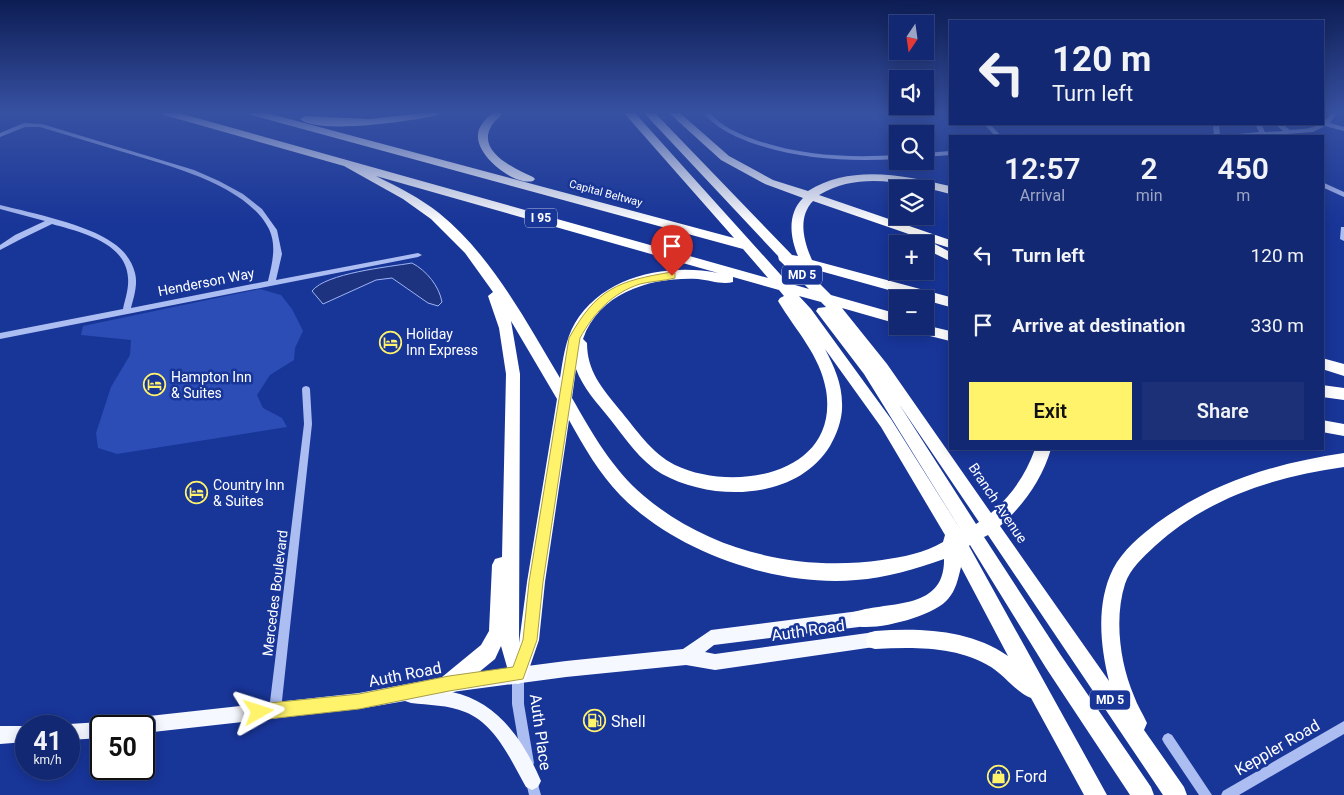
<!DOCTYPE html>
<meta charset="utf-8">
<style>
:root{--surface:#122872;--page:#1b3077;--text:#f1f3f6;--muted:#9ca6c4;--line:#314484;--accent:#fff36c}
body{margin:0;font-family:Roboto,sans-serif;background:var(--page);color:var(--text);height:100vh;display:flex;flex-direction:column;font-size:19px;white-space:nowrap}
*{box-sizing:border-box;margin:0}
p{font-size:16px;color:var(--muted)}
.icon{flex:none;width:28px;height:28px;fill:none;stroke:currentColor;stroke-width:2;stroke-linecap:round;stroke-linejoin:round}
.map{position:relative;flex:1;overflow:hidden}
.drawer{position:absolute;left:949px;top:135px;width:375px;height:315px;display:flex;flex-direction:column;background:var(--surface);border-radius:0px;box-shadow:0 2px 12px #0003,0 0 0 1px var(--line)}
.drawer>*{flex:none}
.guide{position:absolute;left:949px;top:20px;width:375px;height:105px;border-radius:0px;box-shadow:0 2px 12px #0003,0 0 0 1px var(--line);background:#122872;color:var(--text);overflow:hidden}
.needle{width:32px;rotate:193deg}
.fabs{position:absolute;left:889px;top:15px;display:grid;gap:10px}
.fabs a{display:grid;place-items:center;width:45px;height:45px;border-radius:0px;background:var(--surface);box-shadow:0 2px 12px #0003,0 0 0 1px var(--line);font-size:25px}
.speed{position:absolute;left:15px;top:715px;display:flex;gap:10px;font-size:25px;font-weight:700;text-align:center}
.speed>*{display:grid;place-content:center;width:65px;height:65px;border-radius:50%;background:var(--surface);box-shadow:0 2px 12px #0003,0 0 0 1px var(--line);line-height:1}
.speed small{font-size:12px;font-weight:400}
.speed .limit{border:2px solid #111;border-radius:8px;background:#fff;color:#111}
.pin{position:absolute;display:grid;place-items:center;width:42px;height:42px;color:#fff;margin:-51px -21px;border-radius:50% 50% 50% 0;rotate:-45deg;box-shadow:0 0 5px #0007}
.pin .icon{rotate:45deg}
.me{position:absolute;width:55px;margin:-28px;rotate:84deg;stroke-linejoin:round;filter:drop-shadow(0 0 4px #0008)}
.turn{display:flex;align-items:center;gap:18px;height:105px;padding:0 20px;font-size:22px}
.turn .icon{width:65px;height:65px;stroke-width:2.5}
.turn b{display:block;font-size:35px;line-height:42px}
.eta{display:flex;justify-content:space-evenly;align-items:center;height:85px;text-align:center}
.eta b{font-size:30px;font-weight:600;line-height:35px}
.button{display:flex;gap:10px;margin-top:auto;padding:10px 20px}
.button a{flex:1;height:58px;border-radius:0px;background:var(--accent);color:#111;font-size:20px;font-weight:600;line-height:58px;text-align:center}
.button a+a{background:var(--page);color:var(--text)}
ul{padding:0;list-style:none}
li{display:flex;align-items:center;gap:15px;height:70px;padding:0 20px}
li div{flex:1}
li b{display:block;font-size:19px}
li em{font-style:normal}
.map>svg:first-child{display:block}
</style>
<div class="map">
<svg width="1344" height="795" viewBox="0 0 1344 795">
<rect width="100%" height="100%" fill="#183598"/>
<path fill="#2c4db6" d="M260 289 281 295 292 309 303 331 295 348 294 360 270 375 257 395 263 408 282 418 287 427 117 454 98 448 96 433 111 387 130 355 131 340 81 335 83 326Z"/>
<path fill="#1d337f" stroke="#9fb4f3" d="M412 263C427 271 439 286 442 302L438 306 428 303 392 278 376 280 323 304 312 291C326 273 388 267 412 263Z"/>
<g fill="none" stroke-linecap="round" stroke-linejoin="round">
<path fill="#acbdf1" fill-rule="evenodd" d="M704 113H710C721 126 737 133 753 139 800 156 848 158 898 155V159C847 162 797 159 749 142 732 135 716 128 704 113Z
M1331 113H1337L1330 123 1344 127V131L1325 126 1313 132 1258 136H1235L1238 134 1259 132 1255 124H1261L1265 132 1283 131 1275 124H1282L1290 130C1308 129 1321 128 1331 113Z
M24 123 42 124 194 170 219 181 243 194 262 209 277 230 282 254 276 280 418 253 422 255 418 257 0 339V333L123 309C125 299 129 289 128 278 126 242 80 232 52 224L21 239 0 250V245L15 235 45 221 0 209V205C32 213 87 224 113 243 124 250 132 261 135 273 138 284 134 297 131 308L268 281C272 264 277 246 269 229 246 184 166 165 120 151 93 143 67 135 40 127H25L0 137V133Z
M984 124H990L1001 136H995Z
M1213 124H1219L1220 136H1214Z
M950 151V155L925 157V153Z
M1322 182 1344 192V197L1322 187Z
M1341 227H1344V241L1340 239Z
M306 386 309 387 310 389 312 424 281 710 279 714 275 716 271 714 269 710 304 424 302 389 303 387Z
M518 668 522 670 524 674V704L534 763 532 767 528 769 524 767 522 763 512 704V674L514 670Z
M1344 721V734L1239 795H1221L1223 791Z
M1168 733 1172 735 1212 795H1199L1164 743 1162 739 1164 735Z
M531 772 535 774 541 795H529L525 778 527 774Z"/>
<path fill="#f6f8ff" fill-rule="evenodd" d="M859 611 864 614 867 619 864 624 859 627 714 645 705 652 715 654 875 632 881 634 883 640 881 646 715 670 686 665 566 677 452 692C497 701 524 741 541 781L538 787 532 790 526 787C511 761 496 724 465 712 449 705 428 705 411 703L405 701 359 709 144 733V726H123L125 720 131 718 359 693 449 676 566 661 683 649 711 630Z
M101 722 108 726H101V738L69 740V726H63L69 724Z
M0 726H28H26V742L0 744Z"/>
<path fill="#fff" fill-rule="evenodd" d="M163 113H179L768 278 743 249 251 115 250 113H267L734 238 624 113H635L788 283 809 289 779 260 778 256 644 113H655L792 255 798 256C790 237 787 214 803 198L765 184 721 160 669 113H680L729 156 773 180 808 191C850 164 904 175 950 186V194C907 183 859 171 819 195L950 240V248L931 242 950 252V261L925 249V244H919L921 241 926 240 813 201C797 218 804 242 812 260L950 297V307L813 269 806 270 831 295 898 314V324L842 308 887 364 991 513C1012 495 1026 474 1035 449H1051C1042 479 1024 505 1000 526L1109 681C1100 645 1096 603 1113 569 1123 550 1140 536 1157 523 1213 482 1276 463 1344 453V467C1274 477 1209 497 1155 546 1143 557 1130 569 1125 584 1114 619 1120 663 1134 696 1137 705 1143 714 1147 723L1144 730 1184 787 1187 795H1163L988 535 984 537 1060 654 1151 787 1154 795H1130L1046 668 970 545 969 546 1107 795H1084L1031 698C1016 692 1005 676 991 667 957 646 914 647 875 649L868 647 866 640 868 633 875 631C920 628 969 629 1008 656L961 567C958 579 956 590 948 599 935 616 872 633 852 625L850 619 852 613C885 600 945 613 944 559 915 569 887 578 856 580 776 587 676 552 620 495 599 473 584 447 569 420L545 582 539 640 525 681 518 684 511 681 501 646 495 659 456 691 449 694 442 691 439 684 442 677 481 645 489 631 492 565 495 559 502 557 506 374 499 328 488 296 493 292 465 253 431 219 403 199 344 166 164 115ZM376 176 718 273C667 263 603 276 575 323 565 340 563 360 560 378 526 321 491 255 439 213 420 198 398 187 376 176ZM733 277 779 290 784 296 780 298 778 301C796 331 820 355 826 390 840 475 733 493 675 465 651 453 636 429 619 409 602 388 587 371 587 343L583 339C600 291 653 277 698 279 709 280 722 285 733 282ZM799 296 821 302 826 307 818 308 816 311 864 374 962 532 891 419 811 309ZM511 321 557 399 527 582 519 643 520 374ZM825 349 881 427 945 535 943 542C925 553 902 557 882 560 798 572 709 551 644 496 612 469 592 433 572 398L576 369C583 388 597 403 610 419 625 438 640 461 662 474 713 502 796 501 830 446 837 434 843 418 842 403 842 384 834 366 825 349ZM899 404 979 522 976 524Z
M421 113H439L438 115C414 121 317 135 300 119L305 116 370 119Z
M492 113H503C500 117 495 120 492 125 475 151 515 169 533 177L535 179 533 181C514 186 476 156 478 135 478 126 486 119 492 113Z
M925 325 950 331V341L906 330 904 326H925Z
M1322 358 1344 364V376L1322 369Z
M1322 385 1344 388V400L1322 397Z
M1322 420 1344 424V436L1322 432Z"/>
</g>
<linearGradient id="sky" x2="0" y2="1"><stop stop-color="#0d1d54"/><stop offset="0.5" stop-color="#3751a2"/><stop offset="1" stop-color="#3751a2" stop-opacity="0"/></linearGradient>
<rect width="1344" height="224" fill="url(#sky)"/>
<path fill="#fff36c" stroke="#a69e46" d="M672 272 675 273V278C664 281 652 281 640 284 612 293 594 313 580 338L543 582 537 640 523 679 449 691 359 709 259 720 253 717 251 712 253 707 259 704 359 694 449 676 513 667 523 640 529 582 569 338C597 288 618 281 672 272Z"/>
<defs>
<symbol id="hotel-ring" viewBox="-11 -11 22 22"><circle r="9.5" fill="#183598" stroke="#fff36c" stroke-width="1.5"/><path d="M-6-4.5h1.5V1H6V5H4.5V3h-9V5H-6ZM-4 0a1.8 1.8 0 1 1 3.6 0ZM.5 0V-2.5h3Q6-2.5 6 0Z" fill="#fff36c"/></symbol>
<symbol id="fuel-ring" viewBox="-11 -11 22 22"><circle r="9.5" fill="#183598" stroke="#fff36c" stroke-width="1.5"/><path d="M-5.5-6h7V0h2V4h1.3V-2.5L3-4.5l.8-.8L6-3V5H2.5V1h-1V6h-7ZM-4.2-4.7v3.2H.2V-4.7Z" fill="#fff36c"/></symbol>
<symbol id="shop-ring" viewBox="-11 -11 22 22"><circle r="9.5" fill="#183598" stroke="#fff36c" stroke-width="1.5"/><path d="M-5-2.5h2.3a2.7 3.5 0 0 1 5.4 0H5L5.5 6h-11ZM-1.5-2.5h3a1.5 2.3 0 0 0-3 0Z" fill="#fff36c"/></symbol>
</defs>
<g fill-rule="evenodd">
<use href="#hotel-ring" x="378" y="330" width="25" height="25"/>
<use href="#hotel-ring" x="142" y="372" width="25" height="25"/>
<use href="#hotel-ring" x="184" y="480" width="25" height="25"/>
<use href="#fuel-ring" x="582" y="708" width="25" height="25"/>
<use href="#shop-ring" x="986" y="764" width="25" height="25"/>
</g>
<g text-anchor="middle" stroke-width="5" stroke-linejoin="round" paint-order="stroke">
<g font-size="11" fill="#fff" stroke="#183598">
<text transform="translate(606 193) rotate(15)" y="4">Capital Beltway</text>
</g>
<g fill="#183598" stroke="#bac2e0" stroke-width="1">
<rect x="525" y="208.5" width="32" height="19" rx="4"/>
<rect x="782" y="265.5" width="40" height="19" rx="4"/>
<rect x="1090" y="690.5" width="40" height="19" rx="4"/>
</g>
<g font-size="12" font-weight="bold" fill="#fff">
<text x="541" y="222">I 95</text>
<text x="802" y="279">MD 5</text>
<text x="1110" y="704">MD 5</text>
</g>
<g font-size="14" fill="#fff" stroke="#183598">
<text transform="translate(206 282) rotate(-11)" y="5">Henderson Way</text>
<text transform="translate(998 503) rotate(56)" y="5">Branch Avenue</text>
<text transform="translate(275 593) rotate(-83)" y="5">Mercedes Boulevard</text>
</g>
<g font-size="14" fill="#fff" stroke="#183598" text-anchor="start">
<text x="406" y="339">Holiday<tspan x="406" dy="16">Inn Express</tspan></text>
<text x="171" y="382">Hampton Inn<tspan x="171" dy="16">&amp; Suites</tspan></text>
<text x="213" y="490">Country Inn<tspan x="213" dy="16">&amp; Suites</tspan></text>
</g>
<g font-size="16" fill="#fff" stroke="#183598">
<text transform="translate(808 630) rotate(-8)" y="6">Auth Road</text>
<text transform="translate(405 674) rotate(-11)" y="6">Auth Road</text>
<text transform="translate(541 732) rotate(82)" y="6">Auth Place</text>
<text transform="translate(1277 747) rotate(-30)" y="6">Keppler Road</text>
</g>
<g font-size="16" fill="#fff" stroke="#183598" text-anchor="start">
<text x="611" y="727">Shell</text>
<text x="1015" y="782">Ford</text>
</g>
</g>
</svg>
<div class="fabs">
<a><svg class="needle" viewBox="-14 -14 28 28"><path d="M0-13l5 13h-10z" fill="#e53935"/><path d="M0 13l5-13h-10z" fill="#9ca6c4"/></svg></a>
<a><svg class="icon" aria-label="sound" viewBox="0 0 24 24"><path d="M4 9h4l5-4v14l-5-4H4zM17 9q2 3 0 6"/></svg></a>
<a><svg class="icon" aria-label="search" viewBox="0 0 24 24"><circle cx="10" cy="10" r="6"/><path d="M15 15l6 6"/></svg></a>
<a><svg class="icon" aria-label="layers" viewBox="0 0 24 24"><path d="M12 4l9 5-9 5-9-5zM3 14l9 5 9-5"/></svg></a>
<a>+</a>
<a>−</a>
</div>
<div class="speed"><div>41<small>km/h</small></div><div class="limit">50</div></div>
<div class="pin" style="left:672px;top:276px;background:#d93025"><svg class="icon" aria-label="arrive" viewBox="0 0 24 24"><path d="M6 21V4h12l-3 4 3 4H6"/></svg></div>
<svg class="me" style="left:259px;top:712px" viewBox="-20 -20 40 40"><path d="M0-17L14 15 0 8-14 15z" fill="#fff36c" stroke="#fff" stroke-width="4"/></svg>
<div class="guide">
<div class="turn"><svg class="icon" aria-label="left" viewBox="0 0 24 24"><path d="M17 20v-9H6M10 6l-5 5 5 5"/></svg><div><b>120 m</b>Turn left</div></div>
</div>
<section class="drawer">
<div class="eta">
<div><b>12:57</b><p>Arrival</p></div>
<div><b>2</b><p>min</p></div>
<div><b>450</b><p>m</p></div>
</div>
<ul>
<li><svg class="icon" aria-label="left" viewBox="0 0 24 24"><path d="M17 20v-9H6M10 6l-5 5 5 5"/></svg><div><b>Turn left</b></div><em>120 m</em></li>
<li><svg class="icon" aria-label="arrive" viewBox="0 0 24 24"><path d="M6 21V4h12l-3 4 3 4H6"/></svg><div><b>Arrive at destination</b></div><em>330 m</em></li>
</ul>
<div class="button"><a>Exit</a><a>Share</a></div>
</section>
</div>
